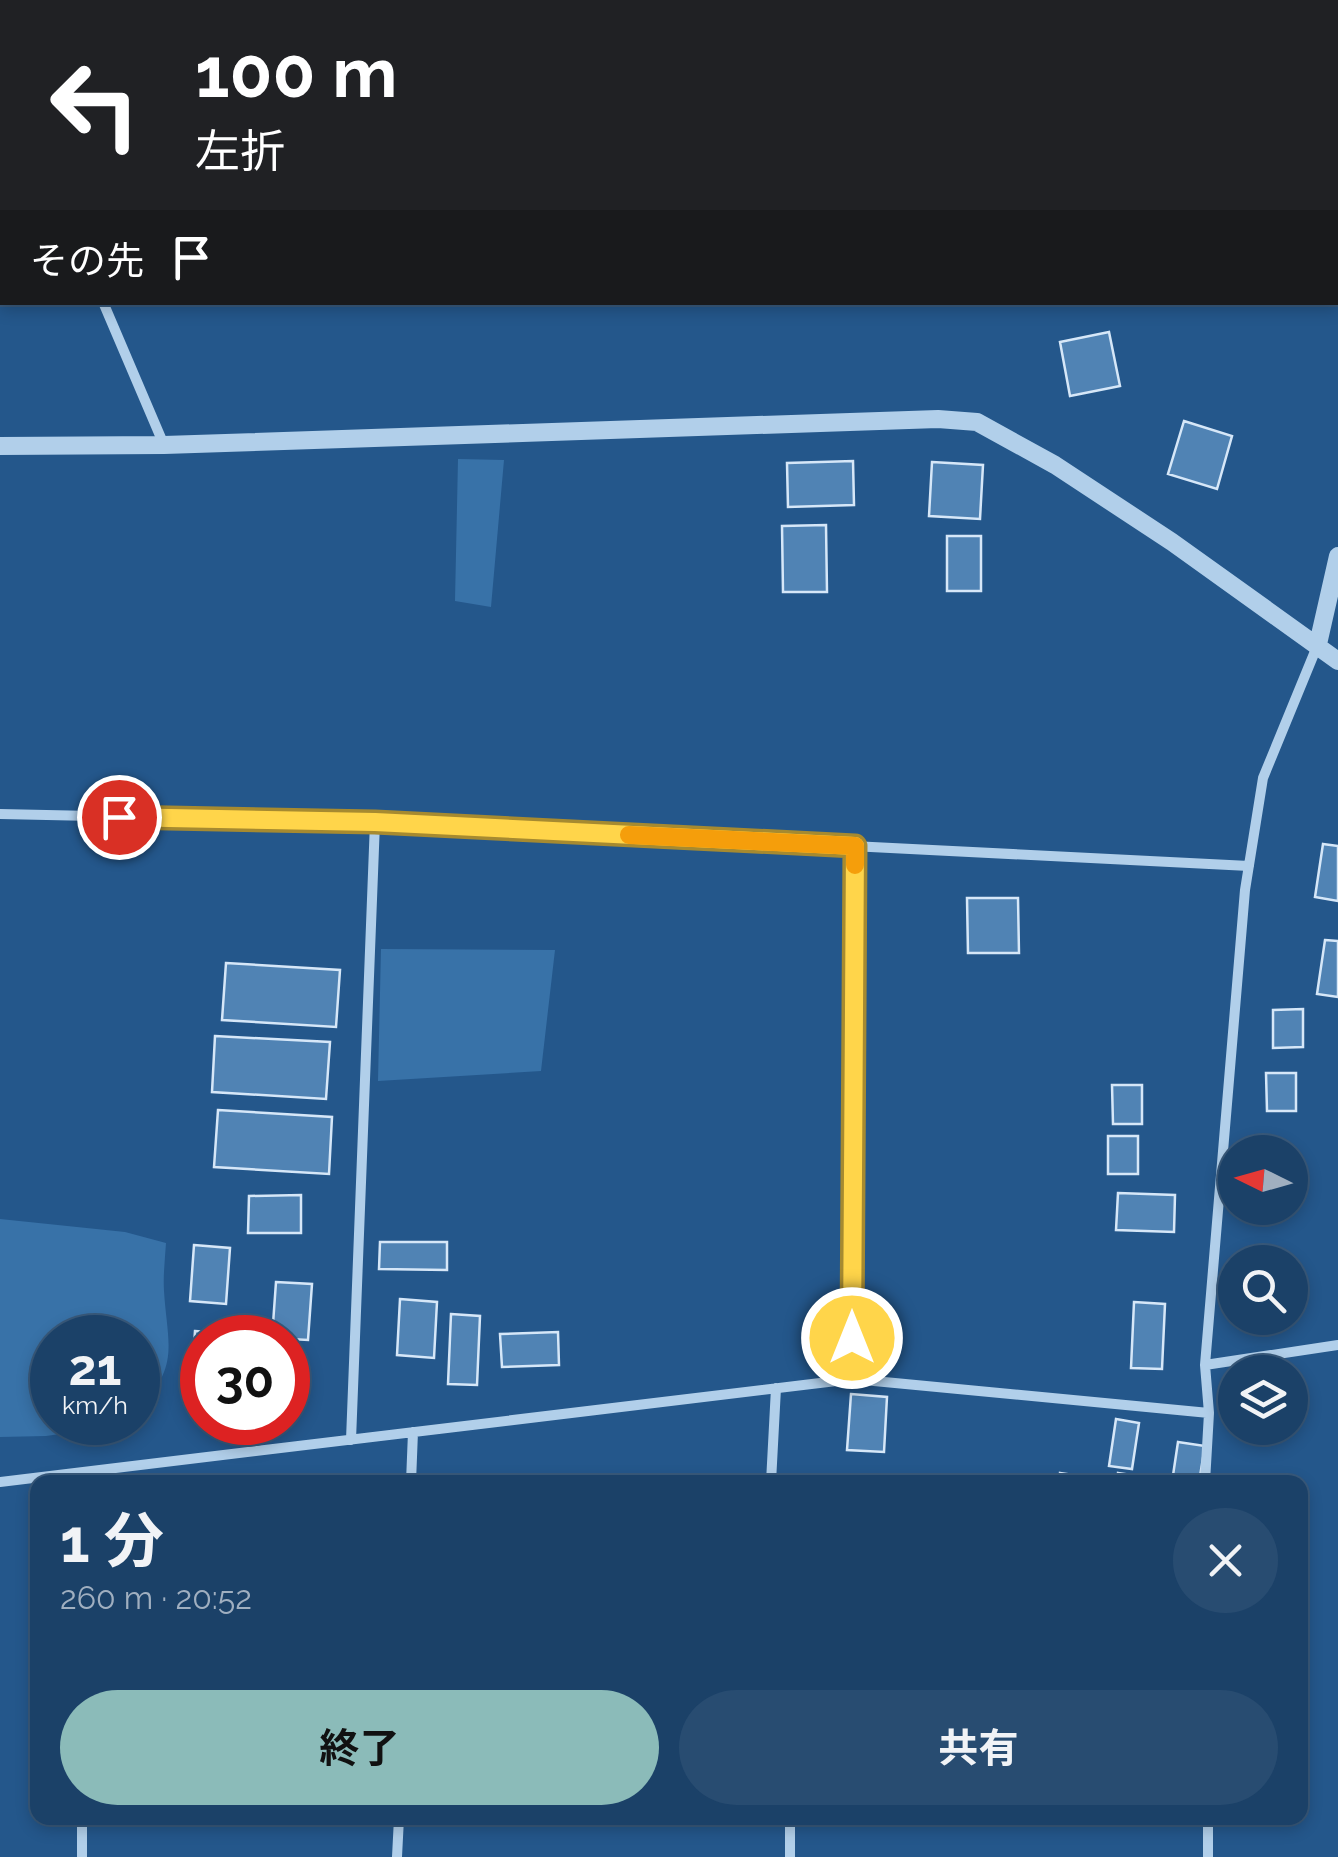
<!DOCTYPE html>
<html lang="ja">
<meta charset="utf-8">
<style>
:root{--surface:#1b4168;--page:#284c71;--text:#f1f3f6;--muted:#a0afc0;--line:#395a7c;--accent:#8bbbb9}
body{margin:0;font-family:Raleway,"Noto Sans JP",sans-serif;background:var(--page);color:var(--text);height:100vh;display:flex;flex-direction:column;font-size:38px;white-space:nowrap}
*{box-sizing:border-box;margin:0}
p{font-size:32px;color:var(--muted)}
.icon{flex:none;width:55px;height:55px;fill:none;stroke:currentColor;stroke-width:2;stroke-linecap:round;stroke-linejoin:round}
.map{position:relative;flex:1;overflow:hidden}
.details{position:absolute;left:30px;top:1475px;width:1278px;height:350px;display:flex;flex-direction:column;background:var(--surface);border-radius:20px;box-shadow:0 5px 15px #0003,0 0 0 2px var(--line)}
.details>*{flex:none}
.guide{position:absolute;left:0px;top:0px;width:1340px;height:305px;box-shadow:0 5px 15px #0003,0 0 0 2px var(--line);background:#202124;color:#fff;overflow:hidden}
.needle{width:65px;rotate:275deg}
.buttons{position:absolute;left:1218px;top:1135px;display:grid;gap:20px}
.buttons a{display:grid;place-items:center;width:90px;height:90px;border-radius:50%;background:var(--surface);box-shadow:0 5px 15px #0003,0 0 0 2px var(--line);font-size:50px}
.speed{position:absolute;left:30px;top:1315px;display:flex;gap:20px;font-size:50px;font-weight:700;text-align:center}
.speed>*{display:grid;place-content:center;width:130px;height:130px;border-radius:50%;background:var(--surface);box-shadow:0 5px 15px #0003,0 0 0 2px var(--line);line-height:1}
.speed small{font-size:25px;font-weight:400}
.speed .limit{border:15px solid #d22;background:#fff;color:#111}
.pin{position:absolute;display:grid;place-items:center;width:85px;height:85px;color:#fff;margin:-42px;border:5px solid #fff;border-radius:50%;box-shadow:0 2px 10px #0007}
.me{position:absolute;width:110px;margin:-55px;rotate:0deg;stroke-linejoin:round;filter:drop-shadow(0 0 8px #0008)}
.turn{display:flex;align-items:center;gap:35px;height:210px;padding:0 30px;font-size:45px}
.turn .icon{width:130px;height:130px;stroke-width:2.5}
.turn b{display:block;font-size:70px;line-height:85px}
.then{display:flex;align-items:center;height:95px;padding:0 30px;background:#0003;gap:20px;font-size:38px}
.round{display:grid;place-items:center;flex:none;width:105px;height:105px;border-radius:52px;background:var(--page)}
.head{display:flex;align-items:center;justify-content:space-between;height:170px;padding:0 30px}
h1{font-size:60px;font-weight:700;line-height:75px}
.cta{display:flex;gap:20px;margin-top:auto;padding:20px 30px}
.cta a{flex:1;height:115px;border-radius:60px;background:var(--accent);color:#111;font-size:40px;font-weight:700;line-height:115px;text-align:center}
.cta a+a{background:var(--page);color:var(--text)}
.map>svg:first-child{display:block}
</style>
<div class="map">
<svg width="1338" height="1857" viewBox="0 0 1338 1857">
<rect width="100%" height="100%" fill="#24578b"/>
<path fill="#3872a8" d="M458 459 504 460 491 607 455 601Z
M381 949 555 950 541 1071 378 1081Z
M0 1219 125 1232 166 1243C165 1259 163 1275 164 1291 167 1342 181 1368 138 1407V1338H52V1422L120 1423 116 1426 46 1436 0 1437Z"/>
<path fill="#5083b4" stroke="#d6e7f8" stroke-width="2.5" d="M1109 332 1120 386 1070 396 1060 342Z
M1184 421 1232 436 1217 489 1168 474Z
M853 461 854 505 788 507 787 463Z
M932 462 983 465 980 519 929 516Z
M826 525 827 592H783L782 526Z
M947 536H981V591H947Z
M1323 844 1338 846V901L1315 897Z
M967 898H1018L1019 953H968Z
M1325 940 1338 941V997L1317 994Z
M226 963 340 970 336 1027 222 1020Z
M1303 1009V1047L1273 1048V1010Z
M215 1036 330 1042 326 1099 212 1092Z
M1266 1073H1296V1111H1267Z
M1112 1085H1142V1124H1113Z
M218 1110 332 1117 329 1174 214 1167Z
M1108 1136H1138V1174H1108Z
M1118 1193 1175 1195 1174 1232 1116 1230Z
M301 1195V1233H248L249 1196Z
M380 1242H447V1270L379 1269Z
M194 1245 230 1248 226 1304 190 1301Z
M276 1282 312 1284 308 1340 272 1338Z
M400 1299 437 1302 434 1358 397 1355Z
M1134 1302 1165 1304 1162 1369 1131 1368Z
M451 1314 480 1316 477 1385 448 1384Z
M195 1331 232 1334V1338H202V1387H191Z
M558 1332 559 1365 502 1367 500 1334Z
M851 1394 887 1397 884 1452 847 1450Z
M1116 1419 1139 1423 1132 1469 1109 1466Z
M1178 1442 1205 1446 1199 1482H1172Z
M1060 1473 1106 1480 1105 1482H1059Z
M1118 1473 1165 1480 1164 1482H1117Z"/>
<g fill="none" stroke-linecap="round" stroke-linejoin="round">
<path stroke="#b1cfea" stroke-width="6" stroke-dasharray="5 8" stroke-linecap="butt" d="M124 2V0
M0 51H2"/>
<path stroke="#b1cfea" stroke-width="10" d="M657 0 659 2
M558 2 572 0
M103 302 164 445
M0 814 375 822 1249 866
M1205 1365 1338 1345
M853 1379 855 846
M351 1440 375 822
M0 1482 853 1379 1209 1413
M411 1482 413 1432
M771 1482 776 1388
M1205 1482 1209 1413 1205 1365 1245 890 1263 778 1318 644
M790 1818V1857
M1208 1818V1857
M82 1857V1818
M397 1857 399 1818"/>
<path stroke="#b1cfea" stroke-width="18" d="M0 446 164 445 938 419 977 422 1055 465 1172 542 1338 661
M1318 644 1338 556"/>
</g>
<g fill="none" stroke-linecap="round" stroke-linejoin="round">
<defs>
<path id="route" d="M119 817 375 822 855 846 852 1338"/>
</defs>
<use href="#route" stroke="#a68a30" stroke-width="25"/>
<use href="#route" stroke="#ffd54a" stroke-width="18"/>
<path stroke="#f59e0b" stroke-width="18" d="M629 835 855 846V865"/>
</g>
</svg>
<div class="buttons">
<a><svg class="needle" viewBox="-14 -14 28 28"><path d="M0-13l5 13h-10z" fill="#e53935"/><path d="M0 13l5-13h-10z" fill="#a0afc0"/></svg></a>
<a><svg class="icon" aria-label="search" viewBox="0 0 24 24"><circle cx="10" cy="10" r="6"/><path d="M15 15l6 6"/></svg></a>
<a><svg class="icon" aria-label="layers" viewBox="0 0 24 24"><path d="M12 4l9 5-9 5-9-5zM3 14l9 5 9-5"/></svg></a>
</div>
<div class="speed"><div>21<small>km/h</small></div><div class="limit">30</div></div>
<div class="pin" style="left:119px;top:817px;background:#d93025"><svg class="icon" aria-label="arrive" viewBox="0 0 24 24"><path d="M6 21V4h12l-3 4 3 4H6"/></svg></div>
<svg class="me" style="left:852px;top:1338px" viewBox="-20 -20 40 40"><circle r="17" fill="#ffd54a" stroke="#fff" stroke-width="3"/><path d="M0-11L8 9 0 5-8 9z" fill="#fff"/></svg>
<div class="guide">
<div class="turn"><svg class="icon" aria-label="left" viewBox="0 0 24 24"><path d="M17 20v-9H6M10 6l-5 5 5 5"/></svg><div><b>100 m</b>左折</div></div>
<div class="then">その先<svg class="icon" aria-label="arrive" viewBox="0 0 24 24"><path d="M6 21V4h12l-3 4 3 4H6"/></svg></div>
</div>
<section class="details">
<div class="head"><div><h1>1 分</h1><p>260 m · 20:52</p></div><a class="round"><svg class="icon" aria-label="close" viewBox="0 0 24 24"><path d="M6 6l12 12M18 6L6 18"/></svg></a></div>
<div class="cta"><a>終了</a><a>共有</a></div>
</section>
</div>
